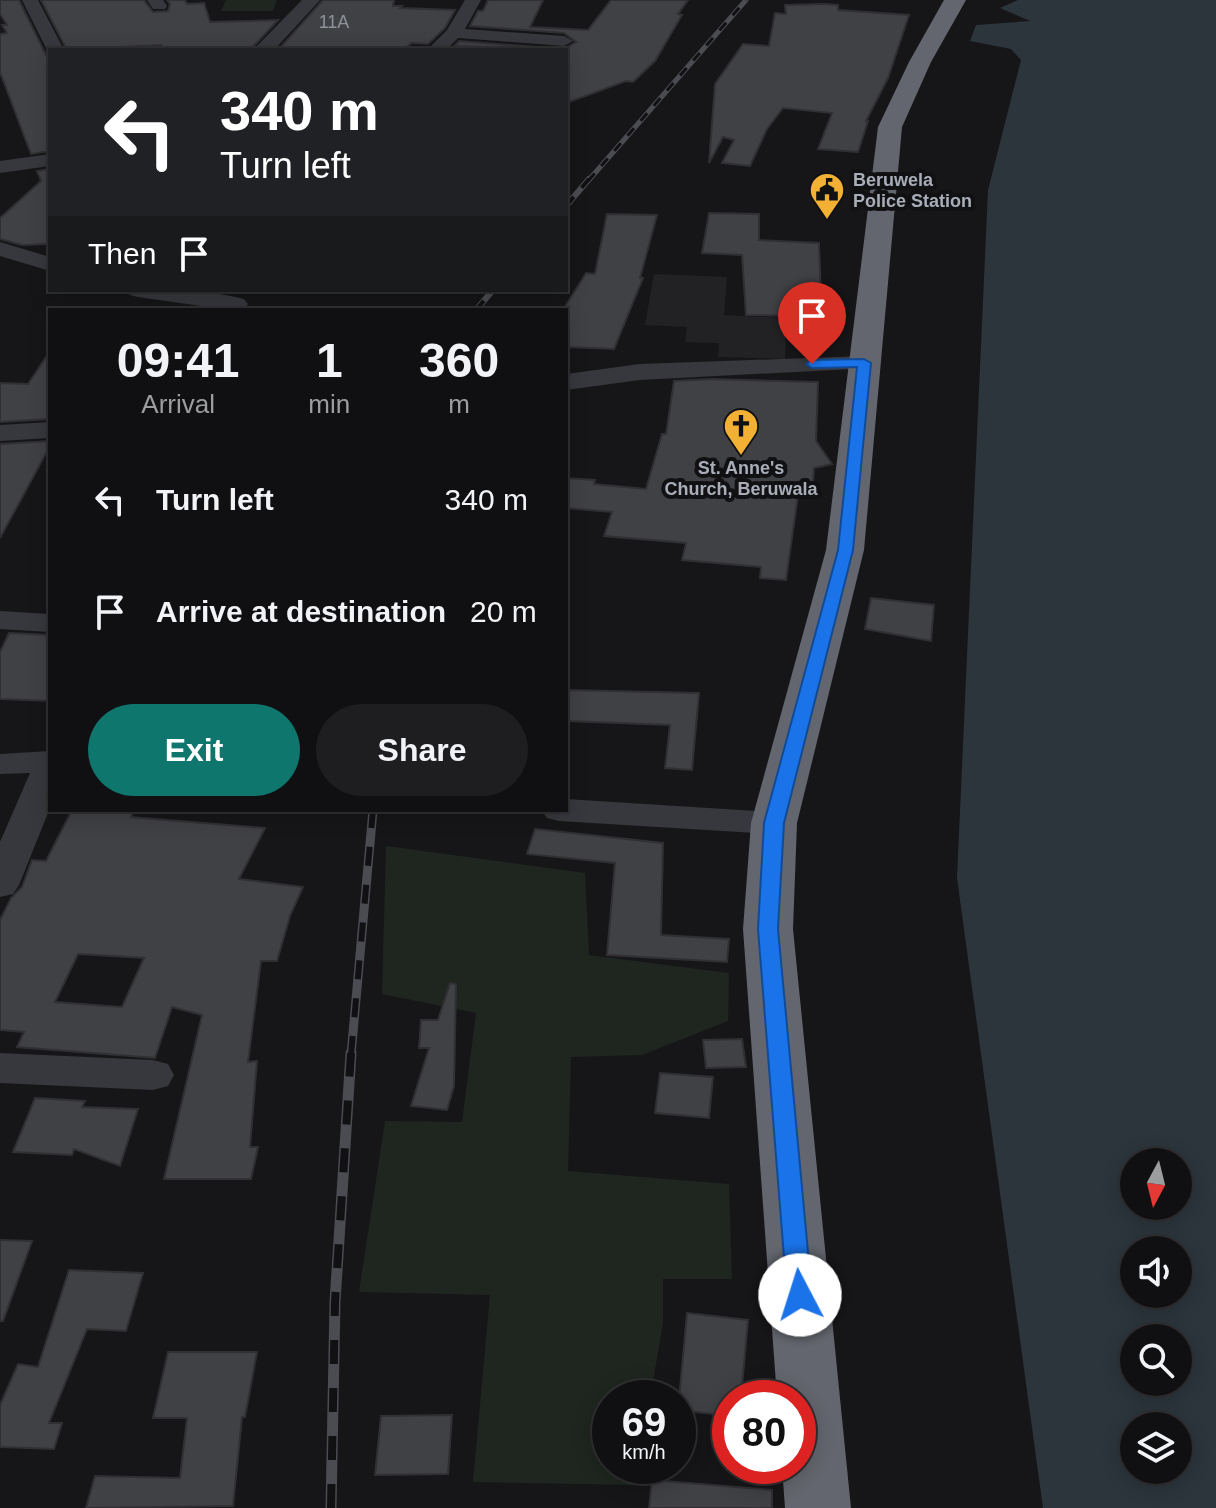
<!DOCTYPE html>
<style>
:root{--surface:#101012;--page:#1e1e20;--text:#f1f3f6;--muted:#9c9d9f;--line:#303032;--accent:#0f766e}
body{margin:0;font-family:Arial,sans-serif;background:var(--page);color:var(--text);height:100vh;display:flex;flex-direction:column;font-size:30px;white-space:nowrap}
*{box-sizing:border-box;margin:0}
p{font-size:26px;color:var(--muted)}
.icon{flex:none;width:44px;height:44px;fill:none;stroke:currentColor;stroke-width:2;stroke-linecap:round;stroke-linejoin:round}
.map{position:relative;flex:1;overflow:hidden}
.panel{position:absolute;left:48px;top:308px;width:520px;height:504px;display:flex;flex-direction:column;background:var(--surface);border-radius:0px;box-shadow:0 4px 20px #0003,0 0 0 2px var(--line)}
.panel>*{flex:none}
.banner{position:absolute;left:48px;top:48px;width:520px;height:244px;border-radius:0px;box-shadow:0 4px 20px #0003,0 0 0 2px var(--line);background:#202124;color:#fff;overflow:hidden}
.needle{width:52px;rotate:187deg}
.fabs{position:absolute;left:1120px;top:1148px;display:grid;gap:16px}
.fabs a{display:grid;place-items:center;width:72px;height:72px;border-radius:50%;background:var(--surface);box-shadow:0 4px 20px #0003,0 0 0 2px var(--line);font-size:40px}
.speed{position:absolute;left:592px;top:1380px;display:flex;gap:16px;font-size:40px;font-weight:700;text-align:center}
.speed>*{display:grid;place-content:center;width:104px;height:104px;border-radius:50%;background:var(--surface);box-shadow:0 4px 20px #0003,0 0 0 2px var(--line);line-height:1}
.speed small{font-size:20px;font-weight:400}
.speed .limit{border:12px solid #d22;background:#fff;color:#111}
.pin{position:absolute;display:grid;place-items:center;width:68px;height:68px;color:#fff;margin:-82px -34px;border-radius:50% 50% 50% 0;rotate:-45deg;box-shadow:0 0 8px #0007}
.pin .icon{rotate:45deg}
.me{position:absolute;width:88px;margin:-44px;rotate:355deg;stroke-linejoin:round;filter:drop-shadow(0 0 6px #0008)}
.turn{display:flex;align-items:center;gap:28px;height:168px;padding:0 40px;font-size:36px}
.turn .icon{width:104px;height:104px;stroke-width:2.5}
.turn b{display:block;font-size:56px;line-height:68px}
.then{display:flex;align-items:center;height:76px;padding:0 40px;background:#0003;gap:16px;font-size:30px}
.eta{display:flex;justify-content:space-evenly;align-items:center;height:136px;text-align:center}
.eta b{font-size:48px;font-weight:800;line-height:56px}
.cta{display:flex;gap:16px;margin-top:auto;padding:16px 40px}
.cta a{flex:1;height:92px;border-radius:48px;background:var(--accent);color:#fff;font-size:32px;font-weight:800;line-height:92px;text-align:center}
.cta a+a{background:var(--page);color:var(--text)}
ul{padding:0;list-style:none}
li{display:flex;align-items:center;gap:24px;height:112px;padding:0 40px}
li div{flex:1}
li b{display:block;font-size:30px}
li em{font-style:normal}
.map>svg:first-child{display:block}
</style>
<div class="map">
<svg width="1216" height="1508" viewBox="0 0 1216 1508">
<rect width="100%" height="100%" fill="#161618"/>
<path fill="#222225" d="M654 274 727 277 724 315 787 318 785 359 718 357 719 343 685 342 687 327 645 325Z"/>
<path fill="#1e261f" d="M226 0H277L273 11H221Z
M386 846 585 873 589 955 729 973 728 1021 642 1055 571 1057 568 1171 729 1184 732 1279H663V1324L650 1398H610V1466H638L634 1485 473 1482 490 1295 359 1292 385 1121 462 1122 476 1013 382 994Z"/>
<path fill="#2c353c" fill-rule="evenodd" d="M1018 0H1216V1508H1043L957 878 988 190 1021 60 1011 49 970 41 976 25 1030 21 1000 8ZM1134 1162H1178V1206H1134ZM1134 1250H1178V1294H1134ZM1134 1338H1178V1382H1134ZM1178 1426V1470H1134V1426Z"/>
<path fill="#404145" stroke="#303034" stroke-width="2" fill-rule="evenodd" d="M0 0H19L46 55 50 57V151L31 154 0 72V34L7 33 2 25H7L0 14Z
M41 0H144L153 12 168 11 170 4 167 0H185L187 4 204 3 210 22 278 20 250 50H161V45L67 50Z
M323 0H394L393 6H402L400 8 455 10 445 28 428 44 412 43 402 50H278Z
M488 0H543L530 27 588 30 611 0H688L678 14 682 15 655 61 633 82 626 81 566 103V50L454 46 459 41 564 49 576 42 564 33 470 26 478 11H483Z
M824 4 838 5V10L909 15 888 78 866 121H868L858 152 818 149 832 113 783 108 767 129 750 166 722 163 734 140 723 137 709 163 715 84 743 44 769 46 775 13 786 14 785 5Z
M50 169V244L22 245 0 239V218L41 181 37 171Z
M709 213 759 214V240L819 243 823 350 798 349 797 316 746 315 742 255 702 253Z
M607 214 657 215 640 278H643L614 349 566 347V305L586 273 595 274Z
M50 351V419L0 422V383L28 384Z
M711 379 818 382 816 441 832 464 814 468 813 482 800 481 786 580 760 578 761 567 682 560 686 543 604 536 612 512 566 508V478L595 480 594 484 646 489 662 434H666L674 381Z
M50 441V446L0 538V444Z
M871 598 934 605 931 641 865 629Z
M9 633 50 635V701L0 699V652Z
M566 690 699 693 692 770 665 768 670 725 566 721Z
M72 810H134L131 817 265 828 239 879 303 887 290 916 277 961H261L248 1062 257 1061 250 1147H258L251 1179H164L202 1015 172 1007 155 1058 17 1047 24 1032 0 1030V920L11 898 22 887 32 860 46 861ZM78 954 144 958 122 1007 55 1002Z
M535 829 663 843 661 935 729 939 727 962 607 955 615 863 527 854Z
M450 983 456 984 454 1086 447 1110 411 1106 429 1048H419L421 1020H438Z
M742 1039 746 1067 706 1068 703 1040Z
M660 1073 713 1077 709 1118 655 1113Z
M35 1098 85 1101 82 1107 138 1109 120 1166 74 1149 72 1155 13 1152Z
M0 1240 32 1241 3 1321H0Z
M69 1270 143 1273 126 1331 87 1329 49 1423H62L54 1449 0 1447V1405L18 1364 38 1367Z
M687 1313 748 1320 741 1398H730V1416L678 1410Z
M168 1352H257L245 1417H242L233 1506 86 1508 95 1476 180 1478 187 1418H153Z
M452 1415 448 1474 375 1475 381 1416Z
M652 1480 772 1490V1508H649Z"/>
<g fill="none" stroke-linecap="round" stroke-linejoin="round">
<path fill="#37383d" fill-rule="evenodd" d="M22 0H38L64 50H50L49 54Z
M147 0H163L167 6 165 9H153Z
M302 0H320L276 48 253 50Z
M465 0H481L465 29 564 36 573 41 564 46 458 38 446 50H427L447 30Z
M50 154V166L0 173V161Z
M0 242 50 257V271L0 256Z
M126 290C166 290 206 289 244 299L248 304 244 309 229 310 138 297 130 295Z
M864 356 873 358 876 363 873 368 640 380 566 390V374L640 364Z
M50 422V438L0 441V425Z
M0 611 50 614V632L0 629Z
M50 751V808L19 885 13 894 0 897V842L30 773 0 774V754Z
M566 799 774 812 787 815 792 823 787 831 774 834 559 821 547 818 541 810H566Z
M0 1053 153 1060 168 1064 174 1075 168 1086 153 1090 0 1083Z"/>
<path fill="#63666e" fill-rule="evenodd" d="M944 0H966L931 62 902 127 864 550 797 823 793 929 851 1508H785L782 1466H798V1398H777L743 929 751 823 826 550 878 127 909 62Z"/>
<defs>
<path id="rail-far3" d="M588 181 746 0"/>
<path id="rail-far2" d="M566 206 589 179
M476 310 493 290"/>
<path id="rail-far1" d="M351 1055 373 810"/>
<path id="rail" d="M331 1508 335 1302 351 1053"/>
</defs>
<use href="#rail-far3" stroke="#4a4c52" stroke-width="5"/>
<use href="#rail-far2" stroke="#4a4c52" stroke-width="6"/>
<use href="#rail-far1" stroke="#4a4c52" stroke-width="9"/>
<use href="#rail" stroke="#4a4c52" stroke-width="11"/>
<use href="#rail-far3" stroke="#111113" stroke-width="3" stroke-dasharray="10" stroke-linecap="butt"/>
<use href="#rail-far2" stroke="#111113" stroke-width="4" stroke-dasharray="12" stroke-linecap="butt"/>
<use href="#rail-far1" stroke="#111113" stroke-width="6" stroke-dasharray="19" stroke-linecap="butt"/>
<use href="#rail" stroke="#111113" stroke-width="8" stroke-dasharray="24" stroke-linecap="butt"/>
</g>
<path fill="#1a73e8" stroke="#114b97" stroke-width="2" d="M864 359 871 363 853 550 784 823 778 929 812 1295 808 1302 800 1305 791 1302 787 1295 758 929 764 823 838 550 857 367 812 368 806 364 812 360Z"/>
<defs>
<symbol id="civic-pin" viewBox="-11 -11 22 30"><path d="M0 17L-7.5 6A9.5 9.5 0 1 1 7.5 6Z" fill="#f2b134" stroke="#111113"/><path d="M-.6-6.5H3V-4.5H.6V-3L4-1V1h2V6H-6V1h2V-1L-.6-3ZM-1.2 2.5V6h2.4V2.5Z" fill="#111"/></symbol>
<symbol id="church-pin" viewBox="-11 -11 22 30"><path d="M0 17L-7.5 6A9.5 9.5 0 1 1 7.5 6Z" fill="#f2b134" stroke="#111113"/><path d="M-1.2-6h2.4v3.5h3.3v2.4h-3.3V6h-2.4V-.1h-3.3v-2.4h3.3Z" fill="#111"/></symbol>
</defs>
<g fill-rule="evenodd">
<use href="#civic-pin" x="807" y="170" width="40" height="54"/>
<use href="#church-pin" x="721" y="406" width="40" height="54"/>
</g>
<g text-anchor="middle" stroke-width="8" stroke-linejoin="round" paint-order="stroke">
<g font-size="18" fill="#8e929b">
<text x="334" y="28">11A</text>
</g>
<g font-size="18" font-weight="bold" fill="#a8adb8" stroke="#111113" text-anchor="start">
<text x="853" y="186">Beruwela<tspan x="853" dy="21">Police Station</tspan></text>
<text x="741" y="474" text-anchor="middle">St. Anne's<tspan x="741" dy="21">Church, Beruwala</tspan></text>
</g>
</g>
</svg>
<div class="fabs">
<a><svg class="needle" viewBox="-14 -14 28 28"><path d="M0-13l5 13h-10z" fill="#e53935"/><path d="M0 13l5-13h-10z" fill="#9c9d9f"/></svg></a>
<a><svg class="icon" aria-label="sound" viewBox="0 0 24 24"><path d="M4 9h4l5-4v14l-5-4H4zM17 9q2 3 0 6"/></svg></a>
<a><svg class="icon" aria-label="search" viewBox="0 0 24 24"><circle cx="10" cy="10" r="6"/><path d="M15 15l6 6"/></svg></a>
<a><svg class="icon" aria-label="layers" viewBox="0 0 24 24"><path d="M12 4l9 5-9 5-9-5zM3 14l9 5 9-5"/></svg></a>
</div>
<div class="speed"><div>69<small>km/h</small></div><div class="limit">80</div></div>
<div class="pin" style="left:812px;top:364px;background:#d93025"><svg class="icon" aria-label="arrive" viewBox="0 0 24 24"><path d="M6 21V4h12l-3 4 3 4H6"/></svg></div>
<svg class="me" style="left:800px;top:1295px" viewBox="-20 -20 40 40"><circle r="19" fill="#fff"/><path d="M0-13L10 11 0 6-10 11z" fill="#1a73e8"/></svg>
<div class="banner">
<div class="turn"><svg class="icon" aria-label="left" viewBox="0 0 24 24"><path d="M17 20v-9H6M10 6l-5 5 5 5"/></svg><div><b>340 m</b>Turn left</div></div>
<div class="then">Then<svg class="icon" aria-label="arrive" viewBox="0 0 24 24"><path d="M6 21V4h12l-3 4 3 4H6"/></svg></div>
</div>
<section class="panel">
<div class="eta">
<div><b>09:41</b><p>Arrival</p></div>
<div><b>1</b><p>min</p></div>
<div><b>360</b><p>m</p></div>
</div>
<ul>
<li><svg class="icon" aria-label="left" viewBox="0 0 24 24"><path d="M17 20v-9H6M10 6l-5 5 5 5"/></svg><div><b>Turn left</b></div><em>340 m</em></li>
<li><svg class="icon" aria-label="arrive" viewBox="0 0 24 24"><path d="M6 21V4h12l-3 4 3 4H6"/></svg><div><b>Arrive at destination</b></div><em>20 m</em></li>
</ul>
<div class="cta"><a>Exit</a><a>Share</a></div>
</section>
</div>
